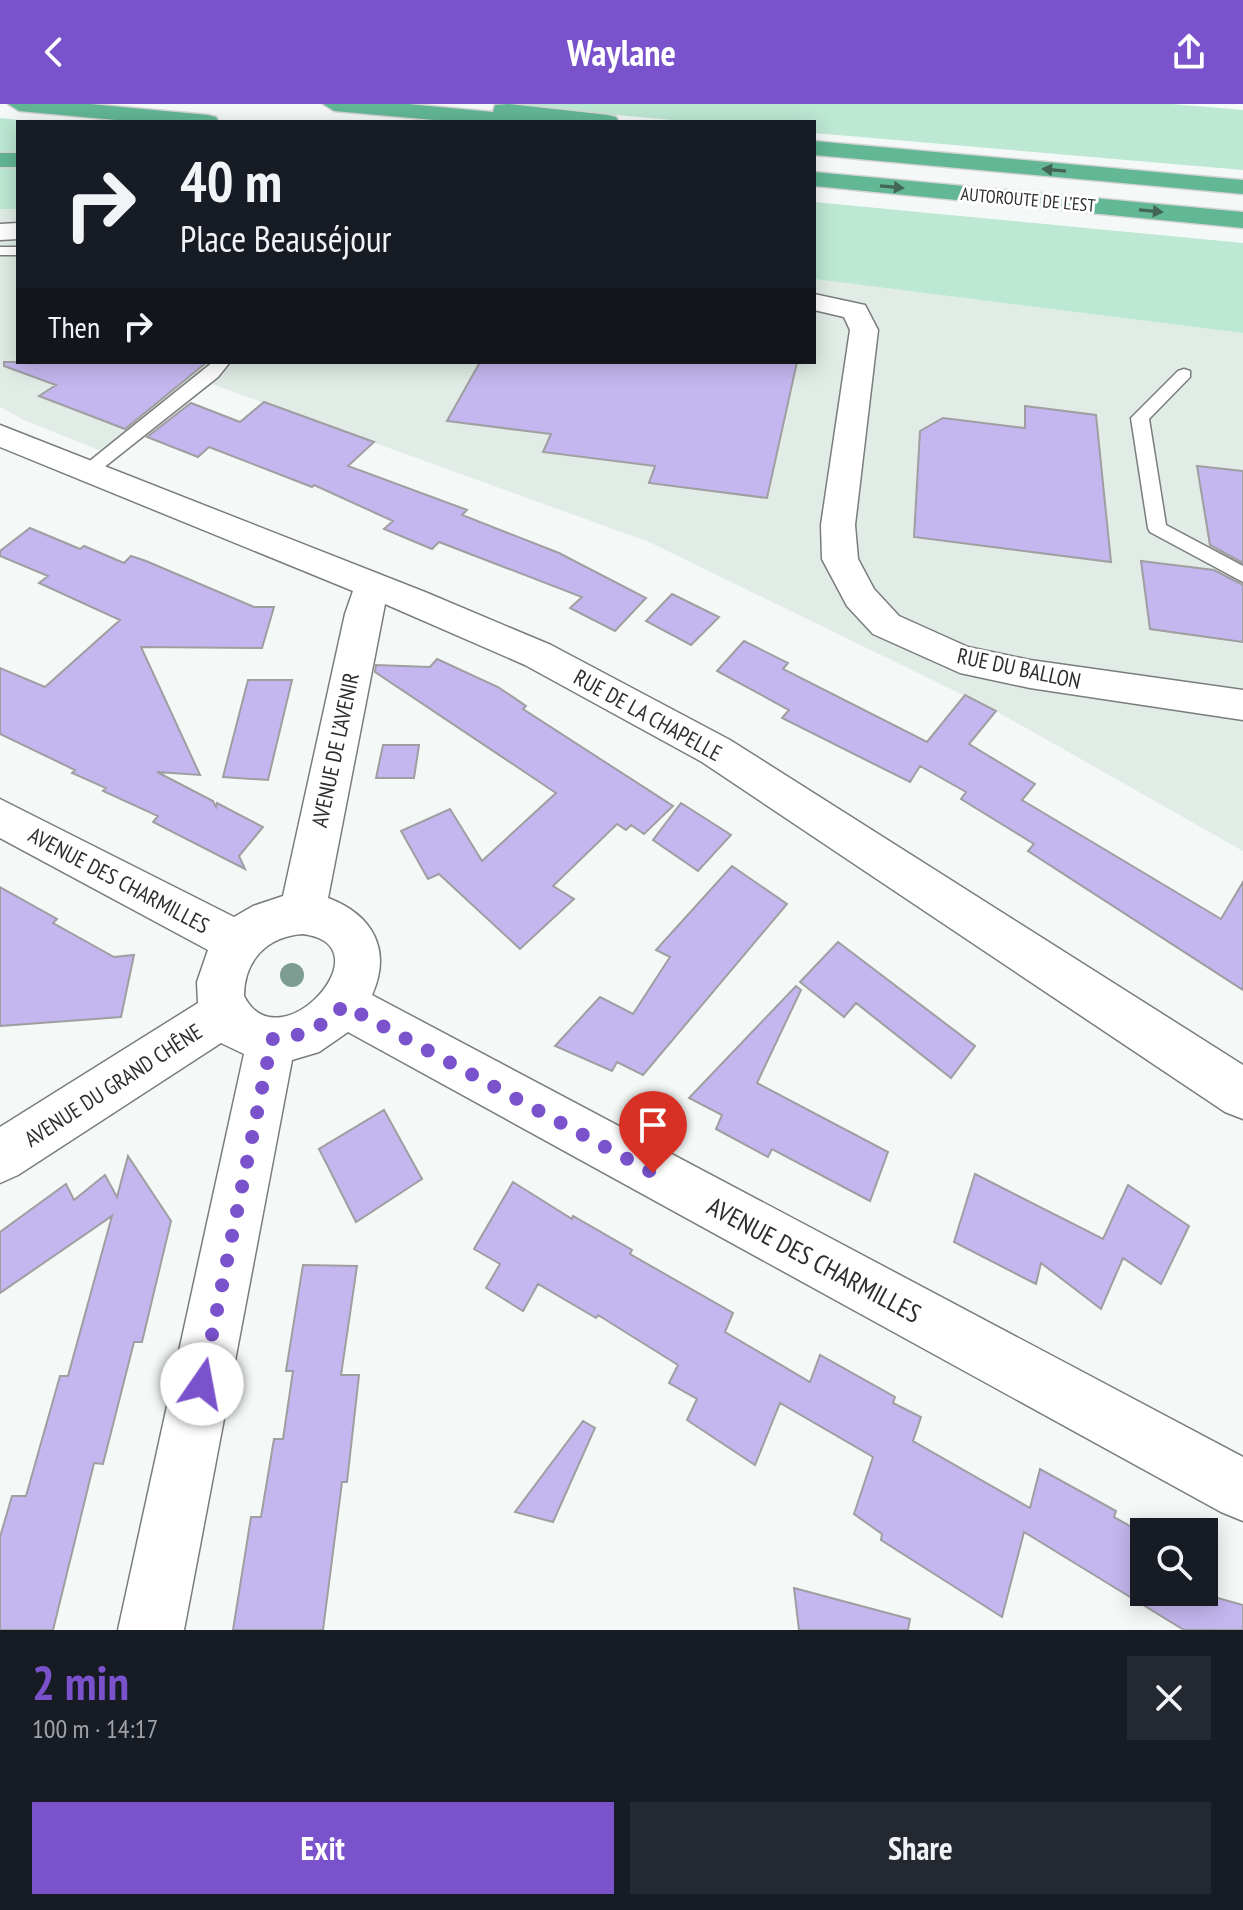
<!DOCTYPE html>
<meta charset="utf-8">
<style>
:root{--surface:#171b24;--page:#242831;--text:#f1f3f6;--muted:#9ea1a6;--accent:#7952cc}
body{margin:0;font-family:"PT Sans Narrow",sans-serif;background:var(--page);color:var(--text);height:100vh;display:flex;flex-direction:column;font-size:30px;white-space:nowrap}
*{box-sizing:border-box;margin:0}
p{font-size:26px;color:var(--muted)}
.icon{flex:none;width:44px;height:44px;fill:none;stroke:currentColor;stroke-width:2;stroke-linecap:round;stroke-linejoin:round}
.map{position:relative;height:1526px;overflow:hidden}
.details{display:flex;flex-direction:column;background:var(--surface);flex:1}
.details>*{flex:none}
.top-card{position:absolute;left:16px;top:16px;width:800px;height:244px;border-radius:0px;box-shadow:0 4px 20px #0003;background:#171b24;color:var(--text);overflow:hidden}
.fabs{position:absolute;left:1130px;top:1414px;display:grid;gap:16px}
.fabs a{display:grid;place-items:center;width:88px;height:88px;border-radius:0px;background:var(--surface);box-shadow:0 4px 20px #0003;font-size:40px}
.pin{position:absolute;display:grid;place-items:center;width:68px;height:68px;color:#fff;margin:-82px -34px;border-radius:50% 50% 50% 0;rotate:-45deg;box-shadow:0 0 8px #0007}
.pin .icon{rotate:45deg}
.me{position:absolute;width:88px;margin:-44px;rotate:12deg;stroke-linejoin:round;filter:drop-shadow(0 0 6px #0008)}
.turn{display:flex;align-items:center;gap:28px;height:168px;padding:0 32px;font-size:36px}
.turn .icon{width:104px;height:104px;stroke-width:2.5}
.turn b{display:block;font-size:56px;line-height:68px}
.then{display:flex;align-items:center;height:76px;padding:0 32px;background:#0003;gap:16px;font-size:30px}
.round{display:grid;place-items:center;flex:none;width:84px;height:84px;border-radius:0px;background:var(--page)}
.summary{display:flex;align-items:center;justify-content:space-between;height:136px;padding:0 32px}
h1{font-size:48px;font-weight:600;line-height:60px;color:var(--accent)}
.primary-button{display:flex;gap:16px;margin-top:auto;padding:16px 32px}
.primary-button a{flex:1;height:92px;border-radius:0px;background:var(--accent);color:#fff;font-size:32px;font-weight:600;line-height:92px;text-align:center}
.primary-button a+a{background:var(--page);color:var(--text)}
header{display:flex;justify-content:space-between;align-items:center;height:104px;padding:0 32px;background:var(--accent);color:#fff;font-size:36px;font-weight:600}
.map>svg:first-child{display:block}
</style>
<header><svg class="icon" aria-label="back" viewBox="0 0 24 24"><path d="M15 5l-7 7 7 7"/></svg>Waylane<svg class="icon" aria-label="share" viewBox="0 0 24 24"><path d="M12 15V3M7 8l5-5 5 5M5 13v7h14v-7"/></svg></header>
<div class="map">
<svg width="1243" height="1526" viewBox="0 0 1243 1526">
<rect width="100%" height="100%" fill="#f4f8f6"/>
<path fill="#e1ece6" d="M0 105H18V258H814V175L1243 229V747L996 607 649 438 212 280 116 353 24 316 0 303Z"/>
<path fill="#bde8d4" d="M495 0H1171L1243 6V66L814 29V18H695Z
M0 14 41 18H18V49L0 50Z
M18 62V105H0V63Z
M814 98 1243 139V229L814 175Z"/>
<path fill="#c4b7f0" stroke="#9f9ea1" stroke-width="2" d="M4 258H207L125 325 39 292 56 281 4 262Z
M480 258H797L767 394 649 379 655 362 543 348 551 330 447 317Z
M264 298 374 338 348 362 467 406 462 411 559 449 646 494 615 527 570 504 582 493 439 438 432 445 384 425 393 417 314 381 312 383 209 343 198 353 147 333 191 299 240 318Z
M1025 302 1096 311 1111 458 914 433 920 327 943 314 1025 324Z
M1197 362 1243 367V459L1210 441Z
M30 424 80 445 84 442 124 459 131 452 146 457 254 503H274L262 544 141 543 200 671 157 668 213 697 216 703 217 699 263 723 239 752 245 765 153 718 158 712 103 687 106 684 72 669 75 666 0 630V564L45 583 120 516 39 479 48 472 0 452V447Z
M1141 457 1214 466 1243 481V538L1150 525Z
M672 490 719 513 691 541 646 517Z
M744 537 788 559 783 565 927 638 965 591 996 607 969 640 1035 680 1022 696 1221 815 1243 778V886L1028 747 1034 740 961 695 966 688 920 662 910 678 782 614 789 606 717 567Z
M437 555 498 583 526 602 523 605 673 702 644 730 631 721 626 726 617 720 553 782 574 795 520 845 439 770 428 775 401 727 450 705 482 757 556 689 375 568 376 561 430 563Z
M248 576H292L268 676 223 673Z
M383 641H419L414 674H376Z
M681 699 731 731 698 767 653 736Z
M732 762 787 800 643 971 617 958 612 967 555 942 600 893 633 910 670 853 656 846Z
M0 783 57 815 53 819 114 853 134 851 121 913 0 922Z
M838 838 975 942 951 974 856 899 844 913 800 878Z
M796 882 801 886 757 979 888 1048 870 1097 772 1045 768 1053 716 1025 722 1011 689 994Z
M384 1006 422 1075 356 1118 319 1045Z
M128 1052 171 1117 142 1238H134L103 1360 94 1359 53 1526H0V1433L12 1392H26L60 1272H68L112 1112 0 1189V1128L66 1080 74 1096 105 1071 117 1093Z
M975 1070 1103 1135 1128 1081 1189 1122 1161 1180 1123 1154 1101 1205 1041 1159 1036 1180 954 1138Z
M513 1078 572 1115 573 1112 632 1146 630 1150 733 1209 725 1228 810 1278 820 1251 895 1293 893 1299 921 1313 913 1337 1030 1404 1040 1365 1116 1407 1114 1413 1144 1430V1488H1196L1243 1501V1526H1184L1024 1428 1002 1513 881 1436 882 1430 854 1410 873 1353 780 1299 755 1361 687 1316 697 1295 669 1279 678 1261 598 1211 596 1214 538 1180 523 1207 486 1184 500 1160 474 1145Z
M303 1161 357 1162 341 1271H359L347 1378H342L323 1526H233L251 1413H261L274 1335H283L293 1267H286Z
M583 1317 595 1324 553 1418 515 1408Z
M794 1484 910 1515 908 1526H799Z"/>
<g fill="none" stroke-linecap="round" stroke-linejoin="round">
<defs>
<path id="service" d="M0 143H18V151H0Z
M213 258H230L218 273 93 372H81L78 368 81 364Z
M1184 265 1190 267V273L1149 315 1166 421 1243 462V478L1150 428 1148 424 1131 314 1178 267Z"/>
<path id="minor" d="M18 119V135L0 136V120Z
M814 190 865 201 878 226 855 421 858 455 874 485 899 512 968 543 1030 556 1243 586V616L1030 584 960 569 873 530 847 502 822 455 821 421 850 226 844 213 814 206Z
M0 321 425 488 551 541 730 636 1243 961V1015L1225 1008 702 658 525 561 385 500 328 794C373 811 392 846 372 891L1243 1353V1417L1221 1408 348 928 319 948 292 956 184 1526H118L244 950 221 939 18 1071 0 1079V1023L198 899 197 878 208 846 0 734V695L234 813 253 802 283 792 345 510 353 487 0 343ZM302 830C390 840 279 962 244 892 244 857 266 833 302 830Z"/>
<path id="motorway" d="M8 0H90L208 11 216 13 219 18H137L19 7Z
M323 0H408L493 8 495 1 509 0 608 11 616 13 619 18H457L334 7Z
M814 37 1243 76V90L814 51Z
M0 49H18V63H0Z
M814 68 1243 108V124L814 82Z"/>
</defs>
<use href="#service" stroke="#797d7b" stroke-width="3"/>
<use href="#minor" stroke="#797d7b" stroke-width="3"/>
<use href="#motorway" stroke="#d5d5d5" stroke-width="3"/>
<use href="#service" fill="#fff" fill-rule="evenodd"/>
<use href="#minor" fill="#fff" fill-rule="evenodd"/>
<use href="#motorway" fill="#62b795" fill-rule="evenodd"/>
</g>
<circle fill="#7e9d92" cx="292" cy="871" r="12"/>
<defs><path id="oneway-solid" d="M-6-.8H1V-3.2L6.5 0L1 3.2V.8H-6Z" transform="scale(2)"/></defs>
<g fill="#426557">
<use href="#oneway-solid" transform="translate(1054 66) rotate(-175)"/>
<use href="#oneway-solid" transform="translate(892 83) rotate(5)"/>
<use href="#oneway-solid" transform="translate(1151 107) rotate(5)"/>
</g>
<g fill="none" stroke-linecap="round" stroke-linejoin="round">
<path stroke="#7952cc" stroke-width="14" stroke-dasharray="0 25.2" d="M202 1280 272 935C303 933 323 923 344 901L653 1069"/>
</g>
<g text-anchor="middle" stroke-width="6" stroke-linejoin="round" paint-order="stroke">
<g font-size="18" fill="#2d2e2d" stroke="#fff">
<text transform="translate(1028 96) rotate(5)" y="6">AUTOROUTE DE L’EST</text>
</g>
<g font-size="22" fill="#2d2e2d" stroke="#fff">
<text transform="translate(1019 564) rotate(12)" y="8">RUE DU BALLON</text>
<text transform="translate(648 611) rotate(29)" y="8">RUE DE LA CHAPELLE</text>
<text transform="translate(335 646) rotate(-78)" y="8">AVENUE DE L’AVENIR</text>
<text transform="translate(119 776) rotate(28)" y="8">AVENUE DES CHARMILLES</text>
<text transform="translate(113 981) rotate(-33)" y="8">AVENUE DU GRAND CHÊNE</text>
</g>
<g font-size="26" fill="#2d2e2d" stroke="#fff">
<text transform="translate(814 1156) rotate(28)" y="9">AVENUE DES CHARMILLES</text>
</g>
</g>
</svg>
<div class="fabs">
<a><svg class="icon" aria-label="search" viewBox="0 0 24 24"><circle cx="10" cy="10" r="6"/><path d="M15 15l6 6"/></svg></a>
</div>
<div class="pin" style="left:653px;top:1069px;background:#d93025"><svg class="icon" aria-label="arrive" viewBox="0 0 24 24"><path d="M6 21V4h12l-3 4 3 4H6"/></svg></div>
<svg class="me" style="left:202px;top:1280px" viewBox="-20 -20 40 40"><circle r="19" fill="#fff"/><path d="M0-13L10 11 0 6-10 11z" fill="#7952cc"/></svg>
<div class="top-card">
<div class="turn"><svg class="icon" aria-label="right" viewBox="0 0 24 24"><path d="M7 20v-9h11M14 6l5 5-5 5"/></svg><div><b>40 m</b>Place Beauséjour</div></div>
<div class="then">Then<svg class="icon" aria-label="right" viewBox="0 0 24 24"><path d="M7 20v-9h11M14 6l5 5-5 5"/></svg></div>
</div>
</div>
<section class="details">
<div class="summary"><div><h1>2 min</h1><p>100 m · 14:17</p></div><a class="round"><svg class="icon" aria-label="close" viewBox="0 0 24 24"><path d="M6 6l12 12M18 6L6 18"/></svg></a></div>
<div class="primary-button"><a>Exit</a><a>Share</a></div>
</section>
